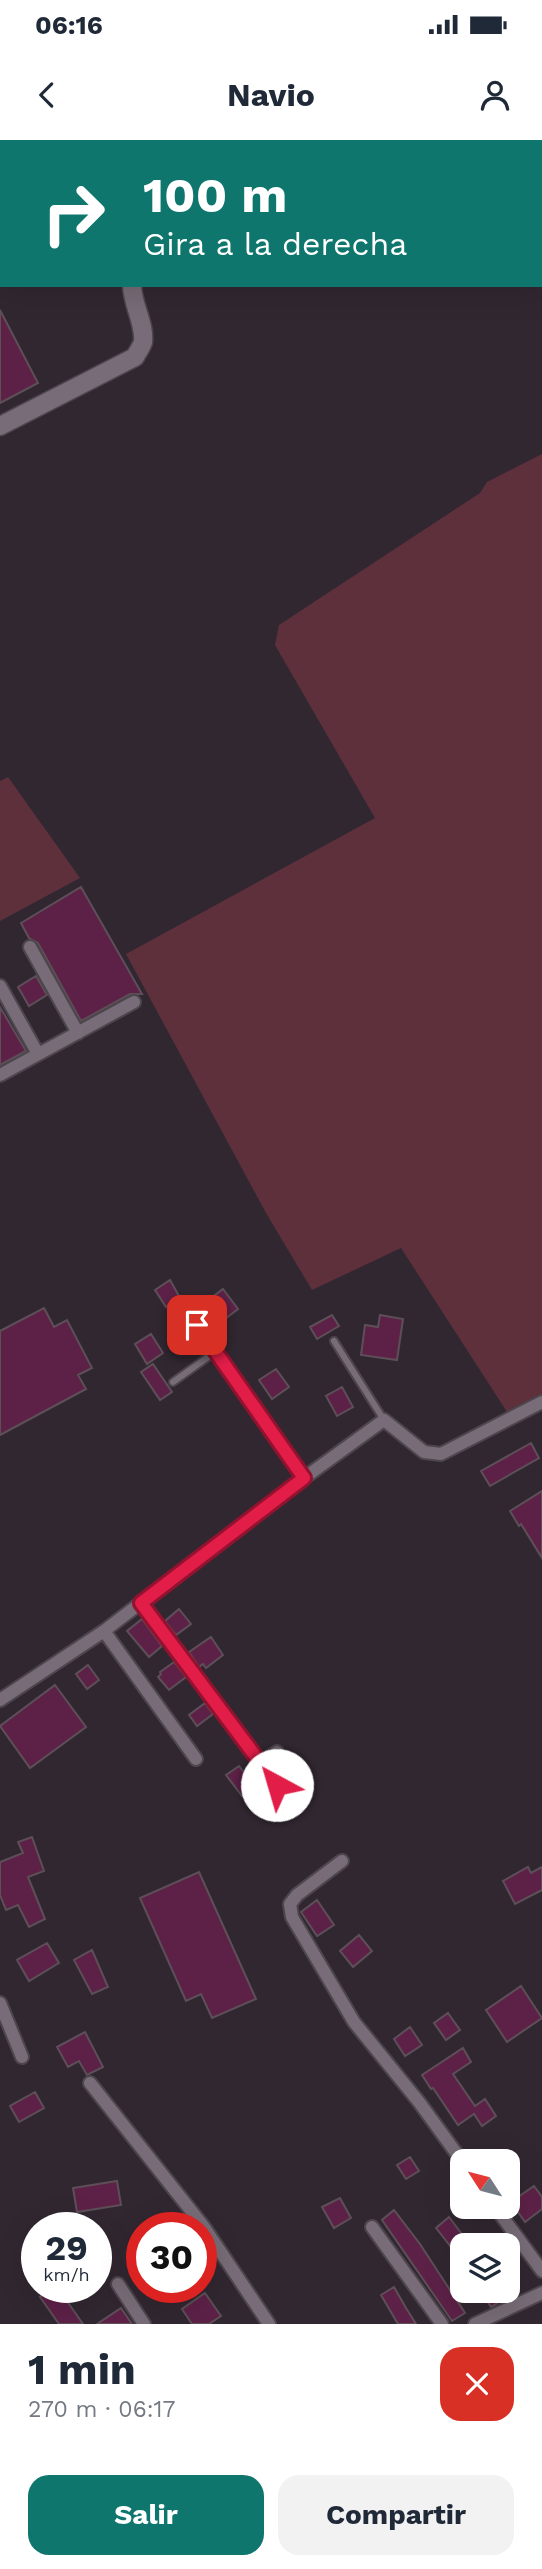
<!DOCTYPE html>
<html lang="es">
<meta charset="utf-8">
<style>
:root{--surface:#fff;--page:#f2f2f3;--text:#1f2937;--muted:#747a83;--accent:#0f766e}
body{margin:0;font-family:"Work Sans",sans-serif;background:var(--page);color:var(--text);height:100vh;display:flex;flex-direction:column;font-size:26px;white-space:nowrap}
*{box-sizing:border-box;margin:0}
p{font-size:23px;color:var(--muted)}
.icon{flex:none;width:38px;height:38px;fill:none;stroke:currentColor;stroke-width:2;stroke-linecap:round;stroke-linejoin:round}
.map{position:relative;height:2184px;overflow:hidden}
.details{display:flex;flex-direction:column;background:var(--surface);flex:1}
.details>*{flex:none}
.hud{position:absolute;left:0px;top:0px;width:542px;height:147px;box-shadow:0 7px 28px #0002;background:#0f766e;color:#fff;overflow:hidden}
.needle{width:46px;rotate:306deg}
.tools{position:absolute;left:450px;top:2009px;display:grid;gap:14px}
.tools a{display:grid;place-items:center;width:70px;height:70px;border-radius:14px;background:var(--surface);box-shadow:0 7px 28px #0002;font-size:35px}
.speed{position:absolute;left:21px;top:2072px;display:flex;gap:14px;font-size:35px;font-weight:700;text-align:center}
.speed>*{display:grid;place-content:center;width:91px;height:91px;border-radius:50%;background:var(--surface);box-shadow:0 7px 28px #0002;line-height:1}
.speed small{font-size:18px;font-weight:400}
.speed .limit{border:10px solid #d22;background:#fff;color:#111}
.pin{position:absolute;display:grid;place-items:center;width:60px;height:60px;color:#fff;margin:-30px;border-radius:14px;box-shadow:0 4px 10px #0006}
.me{position:absolute;width:77px;margin:-38px;rotate:321deg;stroke-linejoin:round;filter:drop-shadow(0 0 5px #0008)}
.turn{display:flex;align-items:center;gap:24px;height:147px;padding:0 28px;font-size:32px}
.turn .icon{width:91px;height:91px;stroke-width:2.5}
.turn b{display:block;font-size:49px;line-height:60px}
.round{display:grid;place-items:center;flex:none;width:74px;height:74px;border-radius:21px;background:var(--page)}
.overview{display:flex;align-items:center;justify-content:space-between;height:119px;padding:0 28px}
h1{font-size:42px;font-weight:700;line-height:52px}
.action{display:flex;gap:14px;margin-top:auto;padding:14px 28px}
.action a{flex:1;height:80px;border-radius:21px;background:var(--accent);color:#fff;font-size:28px;font-weight:700;line-height:80px;text-align:center}
.action a+a{background:var(--page);color:var(--text)}
.status{display:flex;justify-content:space-between;align-items:center;height:49px;padding:0 35px;background:var(--surface);direction:ltr}
.status svg{height:19px;fill:currentColor}
header{display:flex;justify-content:space-between;align-items:center;height:91px;padding:0 28px;background:var(--surface);font-size:32px;font-weight:700}
.map>svg:first-child{display:block}
</style>
<div class="status"><b>06:16</b><svg viewBox="0 0 49 12"><path d="M0 12V9h3v3zM5 12V6h3v6zM10 12V3h3v9zM15 12V0h3v12zM26 1h20v11H26zM47 4h2v5h-2z"/></svg></div>
<header><svg class="icon" aria-label="back" viewBox="0 0 24 24"><path d="M15 5l-7 7 7 7"/></svg>Navio<svg class="icon" aria-label="person" viewBox="0 0 24 24"><circle cx="12" cy="8" r="4"/><path d="M4 21q1-7 8-7t8 7"/></svg></header>
<div class="map">
<svg width="542" height="2184" viewBox="0 0 542 2184">
<rect width="100%" height="100%" fill="#312731"/>
<path fill="#5e303c" d="M472 0H542V132L541 2Z
M542 314V1262L511 1278 401 1108 312 1150 266 1073 126 814 375 678 275 505 279 485 480 353 487 342Z
M8 637 80 738 0 781V641Z"/>
<path fill="#5d2147" stroke="#5d4f57" stroke-width="2" d="M0 170 38 243 0 263Z
M81 747 142 854H130L81 881 38 803 29 798 21 783Z
M36 836 47 855 29 866 18 847Z
M0 867 26 911 0 925Z
M170 1140 179 1156 166 1167 155 1150Z
M223 1149 238 1169 221 1182 206 1162Z
M44 1168 54 1187 67 1180 92 1228 78 1235 86 1249 0 1295V1191Z
M332 1175 339 1186 317 1199 310 1187Z
M380 1175 403 1179 397 1220 361 1215 365 1185 378 1187Z
M151 1194 163 1213 147 1224 135 1204Z
M153 1224 172 1252 160 1260 141 1232Z
M276 1229 289 1247 272 1259 259 1240Z
M342 1247 353 1267 337 1276 326 1256Z
M531 1303 539 1318 490 1346 481 1331Z
M542 1351V1418L521 1384 519 1386 510 1371Z
M179 1469 191 1484 176 1495 165 1481Z
M142 1479 162 1506 149 1517 127 1491Z
M211 1497 223 1515 206 1528 203 1524 199 1527 189 1512Z
M174 1522 186 1537 169 1550 158 1537 161 1534 160 1532Z
M88 1525 99 1540 87 1549 76 1534Z
M55 1545 86 1587 30 1628 0 1586Z
M205 1563 213 1574 197 1586 189 1575Z
M239 1626 255 1646 242 1656 226 1635Z
M32 1697 44 1731 28 1737 45 1779 29 1787 18 1765 6 1770 0 1755V1722L23 1713 18 1702Z
M528 1727 531 1733 542 1727V1750L515 1764 503 1741Z
M199 1732 256 1859 212 1878 201 1854 186 1861 140 1758Z
M317 1760 334 1785 317 1796 301 1772Z
M359 1795 372 1811 353 1827 340 1811Z
M47 1803 59 1823 29 1841 17 1820Z
M92 1810 108 1847 92 1854 74 1820Z
M521 1846 542 1878 507 1902 486 1870Z
M448 1873 460 1890 446 1900 434 1883Z
M410 1887 422 1905 405 1916 394 1899Z
M85 1892 103 1927 87 1935 79 1921 68 1927 57 1907Z
M463 1908 471 1922 453 1934 475 1966 485 1959 496 1976 482 1986 474 1974 458 1985 433 1948 431 1949 422 1935Z
M35 1952 44 1968 19 1982 10 1966Z
M410 2017 419 2031 406 2039 397 2025Z
M117 2041 121 2065 77 2072 73 2048Z
M534 2046 542 2057V2069L525 2082 511 2062Z
M340 2058 351 2078 334 2088 322 2067Z
M394 2070 420 2104 465 2173 452 2181 382 2080Z
M449 2077 464 2097 451 2107 436 2088Z
M53 2147H57L83 2184H59L40 2157Z
M394 2147 406 2168 416 2184H398L381 2155Z
M481 2151H516L491 2167Z
M205 2153 221 2176 209 2184H192L182 2169Z
M121 2168 132 2184H97Z"/>
<g fill="none" stroke-linecap="round" stroke-linejoin="round">
<defs>
<path id="lane" d="M66 0 67 2
M197 1185 210 1176
M334 1201 384 1280
M173 1242 215 1212"/>
<path id="street" d="M30 807 78 893
M0 846 38 914
M0 935 134 862
M182 1164 304 1338
M141 1463 277 1645
M104 1491 196 1619
M0 1560 104 1491 304 1338 384 1280 424 1312 441 1314 542 1262
M259 1623 277 1612
M342 1721 297 1755 290 1764 292 1777 354 1882 419 1962 462 2021
M0 1863 22 1917
M90 1943 204 2087 269 2184
M495 2067 542 2131
M372 2087 442 2184
M118 2144 144 2184
M475 2184 542 2153"/>
<path id="secondary" d="M372 2 375 0
M0 286 135 217C137 213 142 206 143 202 145 183 132 164 132 145"/>
</defs>
<use href="#lane" stroke="#4d464d" stroke-width="10"/>
<use href="#street" stroke="#4d464d" stroke-width="16"/>
<use href="#secondary" stroke="#4d464d" stroke-width="21"/>
<use href="#lane" stroke="#776c77" stroke-width="6"/>
<use href="#street" stroke="#776c77" stroke-width="12"/>
<use href="#secondary" stroke="#776c77" stroke-width="18"/>
</g>
<g fill="none" stroke-linecap="round" stroke-linejoin="round">
<defs>
<path id="route" d="M197 1185 304 1338 141 1463 277 1645"/>
</defs>
<use href="#route" stroke="#92132f" stroke-width="18"/>
<use href="#route" stroke="#e11d48" stroke-width="12"/>
</g>
</svg>
<div class="tools">
<a><svg class="needle" viewBox="-14 -14 28 28"><path d="M0-13l5 13h-10z" fill="#e53935"/><path d="M0 13l5-13h-10z" fill="#747a83"/></svg></a>
<a><svg class="icon" aria-label="layers" viewBox="0 0 24 24"><path d="M12 4l9 5-9 5-9-5zM3 14l9 5 9-5"/></svg></a>
</div>
<div class="speed"><div>29<small>km/h</small></div><div class="limit">30</div></div>
<div class="pin" style="left:197px;top:1185px;background:#d93025"><svg class="icon" aria-label="arrive" viewBox="0 0 24 24"><path d="M6 21V4h12l-3 4 3 4H6"/></svg></div>
<svg class="me" style="left:277px;top:1645px" viewBox="-20 -20 40 40"><circle r="19" fill="#fff"/><path d="M0-13L10 11 0 6-10 11z" fill="#e11d48"/></svg>
<div class="hud">
<div class="turn"><svg class="icon" aria-label="right" viewBox="0 0 24 24"><path d="M7 20v-9h11M14 6l5 5-5 5"/></svg><div><b>100 m</b>Gira a la derecha</div></div>
</div>
</div>
<section class="details">
<div class="overview"><div><h1>1 min</h1><p>270 m · 06:17</p></div><a class="round" style="background:#d93025;color:#fff"><svg class="icon" aria-label="close" viewBox="0 0 24 24"><path d="M6 6l12 12M18 6L6 18"/></svg></a></div>
<div class="action"><a>Salir</a><a>Compartir</a></div>
</section>
